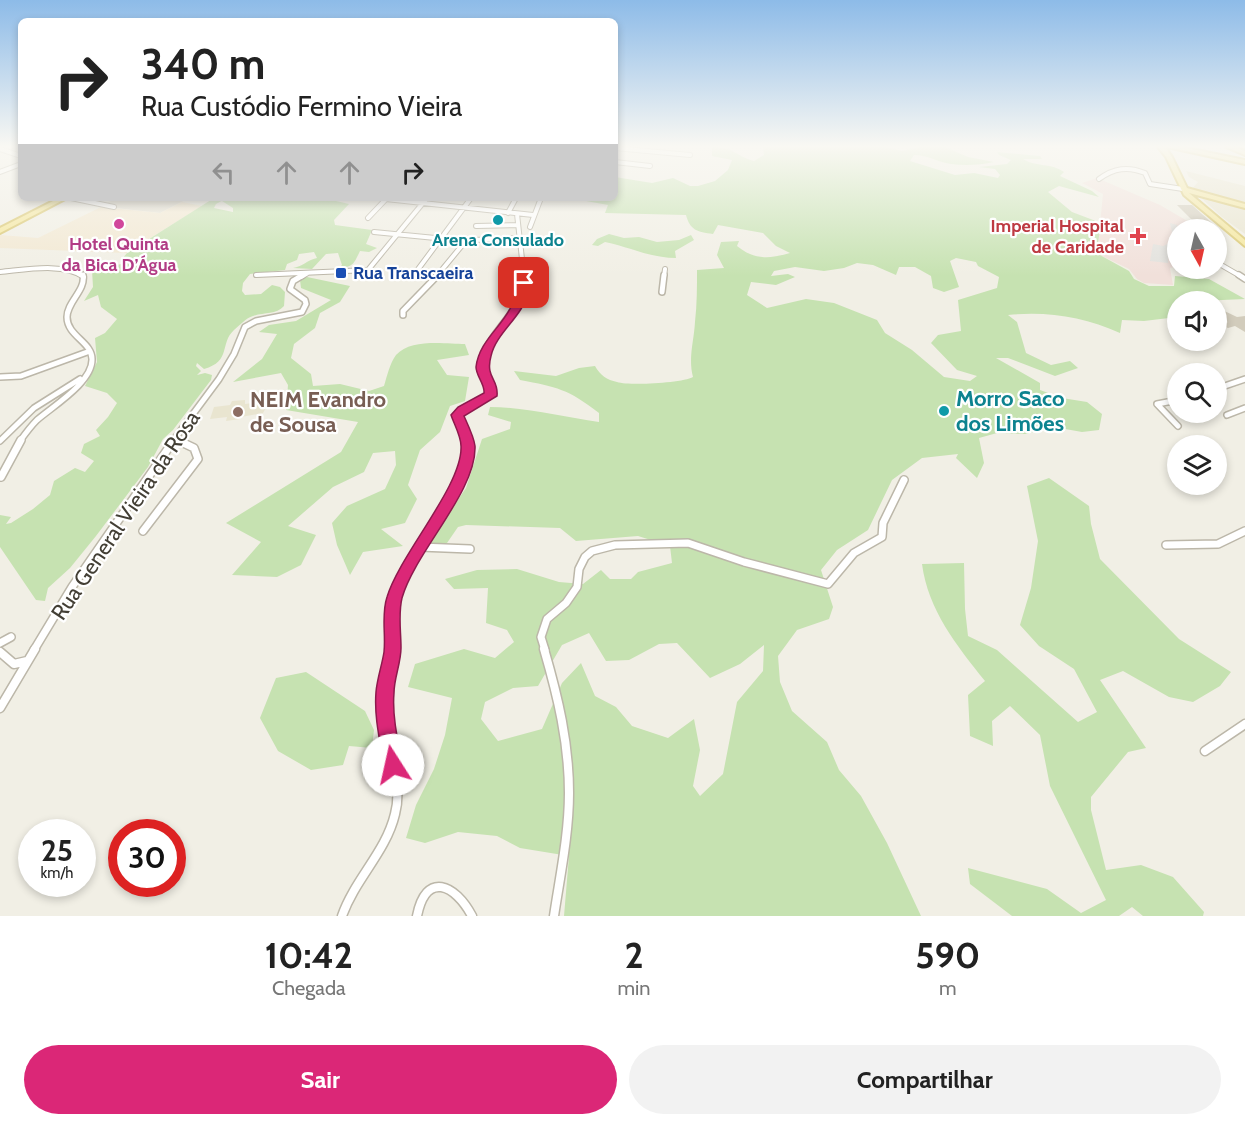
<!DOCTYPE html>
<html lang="pt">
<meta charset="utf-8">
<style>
:root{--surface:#fff;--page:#f2f2f2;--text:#222;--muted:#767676;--accent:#db2777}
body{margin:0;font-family:Cabin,sans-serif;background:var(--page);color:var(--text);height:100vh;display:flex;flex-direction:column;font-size:22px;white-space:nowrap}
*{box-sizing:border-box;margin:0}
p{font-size:20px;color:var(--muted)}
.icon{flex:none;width:33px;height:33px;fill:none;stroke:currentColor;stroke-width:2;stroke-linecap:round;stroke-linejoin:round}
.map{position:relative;height:916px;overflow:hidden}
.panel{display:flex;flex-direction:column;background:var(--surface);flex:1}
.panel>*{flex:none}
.guide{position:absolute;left:18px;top:18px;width:600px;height:183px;border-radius:9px;box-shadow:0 3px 9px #0003;background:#fff;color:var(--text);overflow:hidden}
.needle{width:39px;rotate:172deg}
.fabs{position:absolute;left:1167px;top:219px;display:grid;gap:12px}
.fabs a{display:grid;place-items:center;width:60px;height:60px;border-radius:50%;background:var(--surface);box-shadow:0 3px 9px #0003;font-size:30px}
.speed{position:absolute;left:18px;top:819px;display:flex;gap:12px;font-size:30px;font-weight:700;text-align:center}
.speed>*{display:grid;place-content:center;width:78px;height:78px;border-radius:50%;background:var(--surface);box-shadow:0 3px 9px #0003;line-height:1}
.speed small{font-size:15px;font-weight:400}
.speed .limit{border:9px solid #d22;background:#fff;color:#111}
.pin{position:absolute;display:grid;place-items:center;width:51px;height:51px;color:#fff;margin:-26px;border-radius:12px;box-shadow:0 3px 9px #0006}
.me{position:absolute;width:66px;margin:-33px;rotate:350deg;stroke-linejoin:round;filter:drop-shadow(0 0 4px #0008)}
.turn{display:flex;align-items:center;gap:21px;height:126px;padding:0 24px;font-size:27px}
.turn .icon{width:78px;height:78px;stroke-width:2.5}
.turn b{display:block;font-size:42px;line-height:51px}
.lanes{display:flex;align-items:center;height:57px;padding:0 24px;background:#0003;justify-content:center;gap:30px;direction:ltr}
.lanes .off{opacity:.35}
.eta{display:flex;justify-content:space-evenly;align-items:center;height:102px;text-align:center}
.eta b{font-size:36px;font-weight:800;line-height:42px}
.button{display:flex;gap:12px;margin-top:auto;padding:12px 24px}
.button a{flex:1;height:69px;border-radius:36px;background:var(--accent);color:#fff;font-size:24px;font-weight:800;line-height:69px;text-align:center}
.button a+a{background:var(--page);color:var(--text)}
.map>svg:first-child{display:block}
</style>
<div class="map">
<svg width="1245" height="916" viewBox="0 0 1245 916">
<rect width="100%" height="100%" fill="#f1efe5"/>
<path fill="#e5e1d4" d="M118 198H189L160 213 116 208V206L106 203Z"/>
<path fill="#f2e8d2" d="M182 202 202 206 126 253 0 248V235L38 238 101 207 160 213Z"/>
<path fill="#e9e5d0" d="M1186 171 1245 186V204L1192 189 1198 182 1189 177Z
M1199 196 1245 208V234L1222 217Z
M245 400V404L266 401 267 406 263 413 241 417 240 419 226 421 227 417 210 419 214 407 230 405 232 401Z"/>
<path fill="#f1e0da" d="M1097 178 1160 205 1201 229 1178 230 1177 266 1170 268 1173 285 1144 283 1137 279 1129 269 1088 249 1090 242 1098 244 1103 194 1082 183Z"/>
<path fill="#c6e2b1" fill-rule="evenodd" d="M712 147C735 147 735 156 754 161L764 155 763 147H886L902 151 920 147H945L968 157 994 162C981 165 965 166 951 164 937 162 928 155 914 155L910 161 955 175 974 173 998 178 1000 175 995 169 979 167 1007 164 1011 160 999 155 997 152 1040 156 1042 159H1023C1036 167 1052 163 1064 172L1060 176 1092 191 1099 197 1059 186 1048 192 1072 212 1101 223 1098 243 1088 241 1089 249 1129 271 1134 279 1149 286H1174L1175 276 1209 279 1245 299 1178 302 1177 317 1144 321 1122 320 1120 333C1084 317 1048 311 1008 315L1017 322 1026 353 1051 365 1070 361 1078 368 1055 376 1008 358H996L1040 383V390L1062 398 1087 402 1102 414 1099 430 1082 432 1054 427 1025 434 997 433 979 438 984 463 977 478 956 458 958 454 922 458 892 480 868 530 837 550 821 570 833 607 829 619 797 630 778 656 780 682 792 711 827 742 839 770 861 796 887 843 921 916H564L569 856 520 848 497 836 458 832 425 843 406 838 416 805 434 769 445 735 452 698 408 687 415 664 464 649 495 658 514 642 507 630 486 623 488 588 454 589 445 579 477 570 517 569 559 582 583 584 601 570 610 579H631L638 572 672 563 670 546 638 536 576 541 560 528 466 525 458 527 447 543H428L466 488 482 439 510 429 511 422 488 415 490 407C526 407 563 417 599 422V413C568 389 557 387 520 380L514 371 556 376 579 368 595 366C600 375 607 380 617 382 630 386 682 383 693 377 688 358 694 341 695 322 697 304 697 287 697 270L724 268 717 255 721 242 739 241 737 246C754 260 769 259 790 253L776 246 763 233 718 225 713 234C697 232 690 230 686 215L605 213 608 205 586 201 587 198H615V177L652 183 673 178 690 186H698L715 181 728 170 732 160 712 156ZM956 258 976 262 978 266 999 277 997 288 958 300 961 331 938 335 931 343 957 370 977 376 970 381 944 377 912 350 885 333 877 320 834 303 806 299 767 308 747 295 751 282 776 285 795 277 788 274 771 276 774 271 795 267 824 271 844 268 857 263 873 265 896 275 899 267H915L931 276 933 288 944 292 959 287 950 261ZM589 633 606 661 629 660 659 644 677 643 710 678 740 664 764 645 763 671 737 702 723 774 700 796 693 786 700 750 694 719 668 738 632 726 616 707 595 696 581 663 562 683 542 729 498 741 481 719 485 702 513 688 538 686 562 645Z
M214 198H227L216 204 214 208 233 212V208L222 201H235L236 198H335L336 201 349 204 334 220 335 225 372 230 366 244 377 248 369 252 360 251C354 263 354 267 339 268L342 265 338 253 326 254 312 269 293 268C302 267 307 260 317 258L314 252 299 254 297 260 287 264 285 270 250 274 243 283 242 291 245 295 261 294 272 285 280 287 285 292 284 306C276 315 264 312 253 316 246 318 240 325 234 330 219 344 232 361 204 369L197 363 196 366 201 371 197 375 205 373 212 375 211 380 173 430 163 439 148 467 96 536 70 568 48 588 45 601 36 600 0 547V515L11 517 6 524 11 523 33 509 50 495 54 481 75 468 85 472 94 461 81 453 84 444 100 436 96 430 108 417 117 403 107 393 85 386 97 362 95 338 105 333 117 319 101 307 98 295 84 301 93 287 92 270 126 263 122 259 127 253Z
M609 234 624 238 639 237 657 242 679 240 691 235 694 240 675 251 676 258C650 258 630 247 605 242L598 246 592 245 597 239Z
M307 277 350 286 340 302 320 313 315 328 294 344 291 358 311 374 313 386 340 384 369 391 384 386C387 376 390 363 396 355 411 338 446 344 465 344L469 355 437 360 447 375 469 377 465 401 450 406 440 432 420 450 408 485 417 499 405 523 381 529 403 546 363 552 350 575 337 545 332 523 347 506 385 489 396 465 395 451 373 453 364 472 333 487 288 526 316 535 301 565 277 577 232 575 261 542 226 523 341 452 358 422 286 410 288 385 281 373 233 382 262 359 277 334 259 332 269 325 296 321 331 300 301 288 300 280Z
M1049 478 1089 506 1091 524 1100 559 1179 639 1231 672 1220 686 1193 702 1169 697 1123 671 1100 680 1146 748 1128 752 1091 797V810L1106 870 1141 865 1173 877 1204 912 1203 916H1143L1132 907 1119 916H1012L970 884 968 868 1047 889 1081 913 1106 900 1050 786 1040 735 1010 706 992 721 993 746 970 736 968 695 985 681C957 646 928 610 922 564L964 563 965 609 968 636 997 650 1078 722 1097 712 1074 669 1039 646 1020 625 1031 588 1038 541 1027 486Z
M306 672 365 711 374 730 372 748 349 746 343 765 311 770 278 751 260 718 276 678Z"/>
<path fill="#e2e1dd" d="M1170 223 1177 225V246L1169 247 1168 263 1150 261 1153 244 1163 246 1174 241Z"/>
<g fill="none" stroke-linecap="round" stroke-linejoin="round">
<path stroke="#a6c5e9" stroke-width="1.5" d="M1237 147 1245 150"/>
</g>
<path fill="#d2ccbc" d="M1177 205H1192L1213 224 1197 225Z
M1216 307 1237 317 1245 316V332L1235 326 1228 328 1221 325 1228 322 1216 317Z"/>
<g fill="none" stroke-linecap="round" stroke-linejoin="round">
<defs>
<path id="minor-far3" d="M615 148 690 155
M0 149 21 156
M615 162 650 166
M0 172 21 164
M1099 179C1114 168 1128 166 1145 173L1150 184 1183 189
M71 198 114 207
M386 199 533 215
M508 213 516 198
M517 214 524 277
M368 218 387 198
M476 226 518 225
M530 227 541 198
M374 232 466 241
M1216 262 1242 277
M0 272C24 270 63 262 84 277
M416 272 471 198
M256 275 368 270 427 198
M301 277 308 273
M436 277 464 243 473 240 519 238
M664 277 665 269"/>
<path id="minor-far2" d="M1239 275 1245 279
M662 292 664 275
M403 315V311L438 275
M0 377 21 376 90 351
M1216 389 1245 379
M1178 400 1157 404 1178 426
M1227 415 1245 408
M175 439 181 441
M0 441 34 408 80 379
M20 441C25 434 31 426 37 420 53 406 93 382 92 359 92 342 67 336 67 317 67 302 86 290 83 275
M173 441 219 379 234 354 245 327 256 321 302 312 306 304 305 300 290 289 293 281 303 275
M467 441 457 415 492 393C489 386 484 379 483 371 475 339 528 313 524 275"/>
<path id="minor-far1" d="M1 477 21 440
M143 531 198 459 194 448 177 440
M1166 545 1218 544 1245 531
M420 547 470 549
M0 643 11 637
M34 650 72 587 174 440
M393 650C394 626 390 605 401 581 417 545 476 478 467 440
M545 650 541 637 547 619 566 603 577 587 579 569 585 557 592 551 615 545 688 543 744 562 828 584 854 553 882 537 883 523 904 480"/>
<path id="minor" d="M544 649C558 697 569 743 569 793 569 834 560 876 554 916
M0 652 14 664 27 661
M0 708 35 649
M1205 751 1245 724
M342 916C355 879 386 852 395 814 404 780 386 746 384 713 383 691 391 670 393 649
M417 916C426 871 455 884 472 916"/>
<path id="primary" d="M1158 147H1165L1172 157 1187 188 1245 204V208L1189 193 1245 240V246L1184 195 1166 157Z
M1167 147H1182L1245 160V164Z
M1226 147H1236L1245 151V155Z
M59 198H67L0 233V228Z"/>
</defs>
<use href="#minor-far3" stroke="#bcb7a9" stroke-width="6"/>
<use href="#minor-far2" stroke="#bcb7a9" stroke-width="8"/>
<use href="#minor-far1" stroke="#bcb7a9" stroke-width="10"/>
<use href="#minor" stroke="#bcb7a9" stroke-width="11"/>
<use href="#primary" stroke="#d9c66c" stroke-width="4"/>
<use href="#minor-far3" stroke="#fff" stroke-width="4"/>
<use href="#minor-far2" stroke="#fff" stroke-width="5"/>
<use href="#minor-far1" stroke="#fff" stroke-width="7"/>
<use href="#minor" stroke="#fff" stroke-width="8"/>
<use href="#primary" fill="#f5e79a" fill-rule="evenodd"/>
</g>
<linearGradient id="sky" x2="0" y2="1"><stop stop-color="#8dbbe8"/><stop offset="0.53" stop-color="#f9f8f3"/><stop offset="1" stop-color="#f9f8f3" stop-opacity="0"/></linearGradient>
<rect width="1245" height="276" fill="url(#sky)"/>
<path fill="#db2777" stroke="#8e194d" stroke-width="1.5" d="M524 279 530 283C527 291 526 302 521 309 511 325 495 338 491 356 485 378 499 379 497 396L464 416C468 425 474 437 475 446 477 491 415 552 402 598 398 614 401 631 401 648 401 663 394 678 394 693 392 717 398 741 403 765L400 772 393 775 386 772 384 765C380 741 374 717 376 692 377 679 382 665 384 652 386 634 381 615 387 597 400 554 463 485 461 446 461 436 454 424 451 415L458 407 484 393C485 384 476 376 476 367 479 341 502 327 512 305 515 298 517 290 519 283Z"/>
<g fill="#0f9aa8" stroke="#fff" stroke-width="2">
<circle cx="498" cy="220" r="6"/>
<circle cx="944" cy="411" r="6"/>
</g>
<circle fill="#d1479c" stroke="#fff" stroke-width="2" cx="119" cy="224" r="6"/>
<path fill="#e0444e" stroke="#fff" stroke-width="2" d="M1135 227h6v6h6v6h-6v6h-6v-6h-6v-6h6z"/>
<rect fill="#1a4fb4" stroke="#fff" stroke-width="2" x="335" y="267" width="12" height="12" rx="3"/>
<circle fill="#8d6e63" stroke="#fff" stroke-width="2" cx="238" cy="412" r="6"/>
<g text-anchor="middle" stroke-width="4.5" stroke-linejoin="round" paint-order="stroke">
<g font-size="18" font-weight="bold" fill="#be3a42" stroke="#fff" text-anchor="end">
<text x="1124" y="232">Imperial Hospital<tspan x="1124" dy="21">de Caridade</tspan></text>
</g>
<g font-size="18" font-weight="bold" fill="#0d838f" stroke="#fff">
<text x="498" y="246">Arena Consulado</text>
</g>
<g font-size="18" font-weight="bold" fill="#b23c85" stroke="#fff">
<text x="119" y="250">Hotel Quinta<tspan x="119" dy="21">da Bica D’Água</tspan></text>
</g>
<g font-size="18" font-weight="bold" fill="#164399" stroke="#fff" text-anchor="start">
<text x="353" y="279">Rua Transcaeira</text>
</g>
<g font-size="22" font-weight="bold" fill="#0d838f" stroke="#fff" text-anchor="start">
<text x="956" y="406">Morro Saco<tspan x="956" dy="25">dos Limões</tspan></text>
</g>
<g font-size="22" font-weight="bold" fill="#785e54" stroke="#fff" text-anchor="start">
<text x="250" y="407">NEIM Evandro<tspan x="250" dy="25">de Sousa</tspan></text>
</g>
<g font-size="22" fill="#433f35" stroke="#fff">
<text transform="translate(125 515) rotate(-56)" y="8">Rua General Vieira da Rosa</text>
</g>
</g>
</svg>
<div class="fabs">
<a><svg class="needle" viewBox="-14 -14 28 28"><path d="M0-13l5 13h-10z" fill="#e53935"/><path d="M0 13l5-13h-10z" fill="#767676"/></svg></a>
<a><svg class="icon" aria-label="sound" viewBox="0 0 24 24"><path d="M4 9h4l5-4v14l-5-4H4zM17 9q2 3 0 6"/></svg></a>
<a><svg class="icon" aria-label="search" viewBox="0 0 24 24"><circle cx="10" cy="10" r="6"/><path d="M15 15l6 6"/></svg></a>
<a><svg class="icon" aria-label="layers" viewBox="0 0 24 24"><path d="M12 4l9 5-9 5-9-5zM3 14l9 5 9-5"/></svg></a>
</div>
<div class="speed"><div>25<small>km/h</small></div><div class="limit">30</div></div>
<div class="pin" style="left:524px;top:283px;background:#d93025"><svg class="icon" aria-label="arrive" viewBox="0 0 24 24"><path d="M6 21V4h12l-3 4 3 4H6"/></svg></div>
<svg class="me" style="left:393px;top:765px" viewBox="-20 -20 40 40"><circle r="19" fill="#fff"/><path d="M0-13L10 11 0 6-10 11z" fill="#db2777"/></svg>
<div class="guide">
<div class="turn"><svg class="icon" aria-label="right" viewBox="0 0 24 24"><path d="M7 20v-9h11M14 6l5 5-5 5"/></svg><div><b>340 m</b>Rua Custódio Fermino Vieira</div></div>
<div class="lanes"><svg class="icon off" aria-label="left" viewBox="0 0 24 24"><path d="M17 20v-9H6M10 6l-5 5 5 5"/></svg><svg class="icon off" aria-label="ahead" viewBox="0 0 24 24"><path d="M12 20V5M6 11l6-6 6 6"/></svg><svg class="icon off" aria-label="ahead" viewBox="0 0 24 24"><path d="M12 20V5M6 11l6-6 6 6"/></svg><svg class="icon" aria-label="right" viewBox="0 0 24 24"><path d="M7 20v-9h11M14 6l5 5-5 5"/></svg></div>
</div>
</div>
<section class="panel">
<div class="eta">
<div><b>10:42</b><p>Chegada</p></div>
<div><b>2</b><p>min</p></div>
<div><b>590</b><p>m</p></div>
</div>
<div class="button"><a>Sair</a><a>Compartilhar</a></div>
</section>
